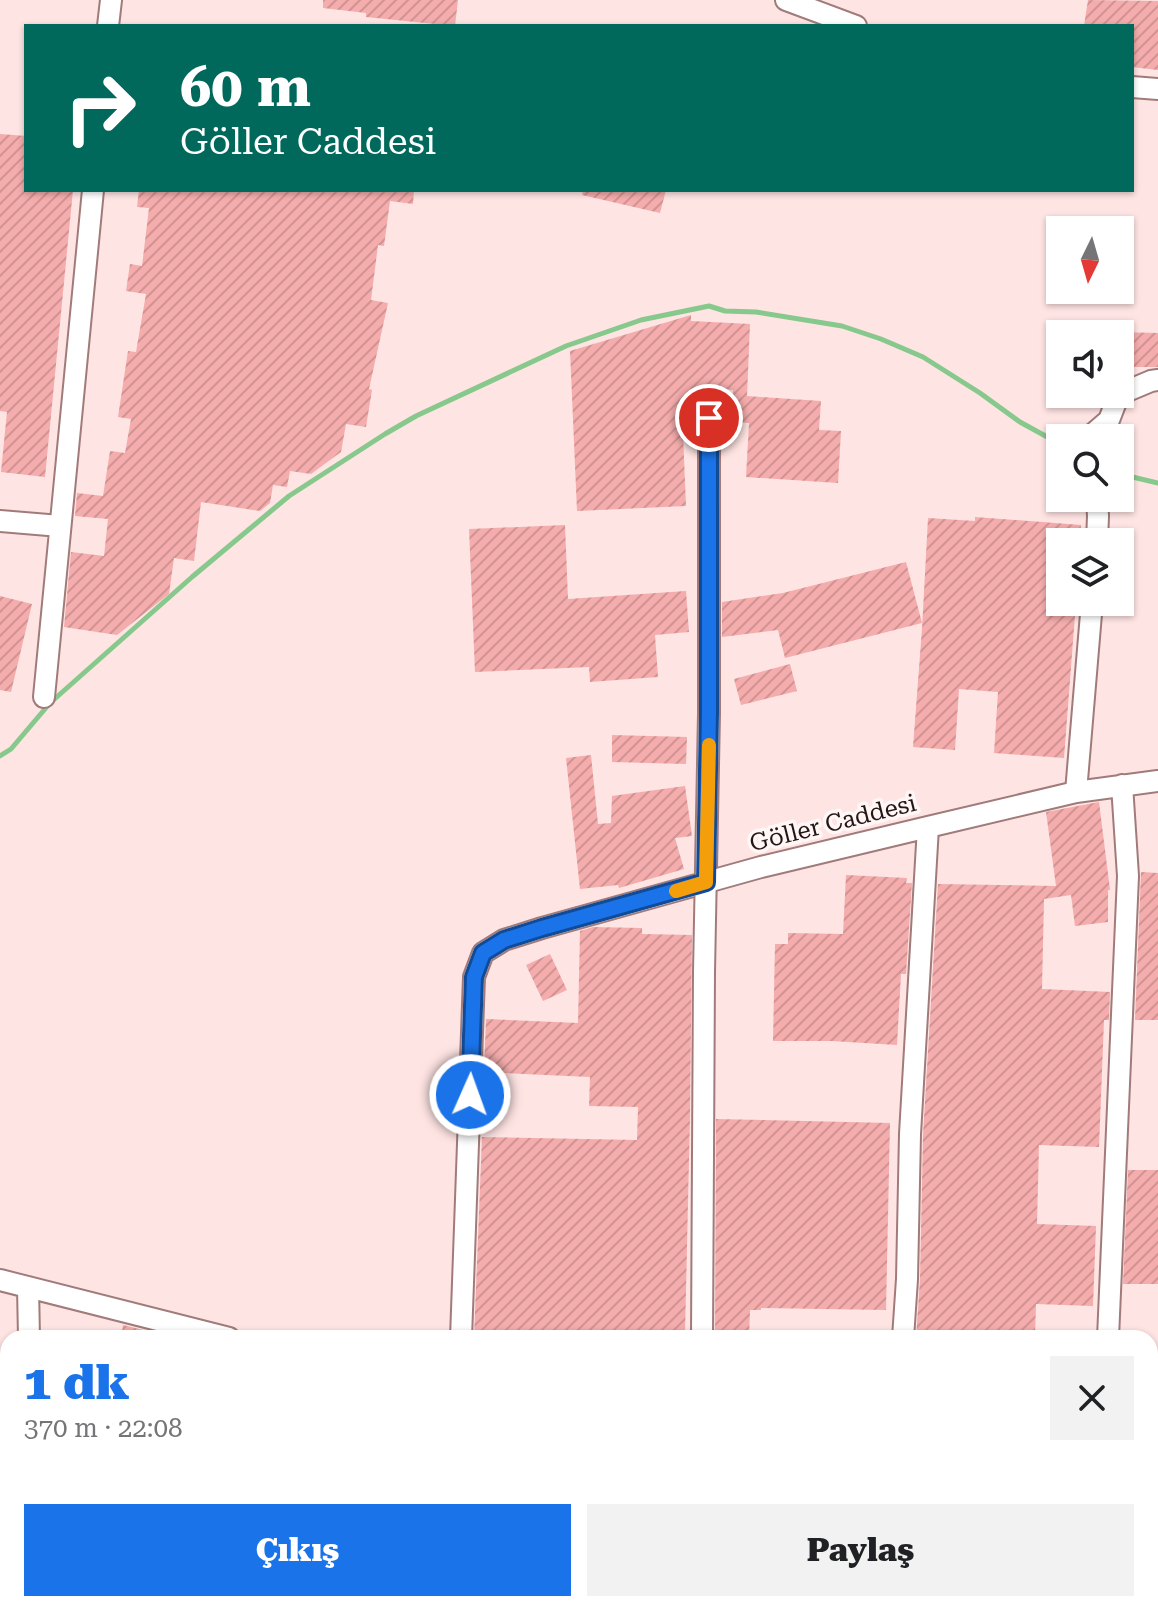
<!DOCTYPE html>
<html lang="tr">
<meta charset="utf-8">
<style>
:root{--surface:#fff;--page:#f2f2f2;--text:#202124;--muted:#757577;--accent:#1a73e8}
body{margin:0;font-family:"Roboto Serif",serif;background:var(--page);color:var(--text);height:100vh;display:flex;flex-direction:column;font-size:30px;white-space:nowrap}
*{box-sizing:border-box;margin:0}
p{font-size:26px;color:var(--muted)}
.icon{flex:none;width:44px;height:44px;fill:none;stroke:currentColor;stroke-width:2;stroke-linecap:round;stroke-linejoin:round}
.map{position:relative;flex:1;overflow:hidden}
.drawer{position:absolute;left:0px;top:1330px;width:1158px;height:282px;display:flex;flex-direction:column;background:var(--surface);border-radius:24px 24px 0 0;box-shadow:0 2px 6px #0004}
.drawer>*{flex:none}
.guide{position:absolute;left:24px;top:24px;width:1110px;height:168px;border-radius:0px;box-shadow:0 2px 6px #0004;background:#00695c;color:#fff;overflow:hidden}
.needle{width:52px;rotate:185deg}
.fabs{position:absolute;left:1046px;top:216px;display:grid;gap:16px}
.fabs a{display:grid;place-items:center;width:88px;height:88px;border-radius:0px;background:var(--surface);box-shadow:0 2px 6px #0004;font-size:40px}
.pin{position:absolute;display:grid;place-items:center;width:68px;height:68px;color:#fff;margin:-34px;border:4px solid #fff;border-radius:50%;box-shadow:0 2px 8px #0007}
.me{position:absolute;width:88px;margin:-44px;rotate:2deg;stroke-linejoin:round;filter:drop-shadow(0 0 6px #0008)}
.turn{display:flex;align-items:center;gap:28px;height:168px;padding:0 24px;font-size:36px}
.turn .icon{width:104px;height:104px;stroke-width:2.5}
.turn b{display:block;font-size:56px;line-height:68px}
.round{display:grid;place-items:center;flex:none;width:84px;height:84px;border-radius:0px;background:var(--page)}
.summary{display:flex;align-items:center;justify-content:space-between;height:136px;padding:0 24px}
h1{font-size:48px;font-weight:800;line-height:60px;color:var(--accent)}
.cta{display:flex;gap:16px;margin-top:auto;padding:16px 24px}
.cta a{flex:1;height:92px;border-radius:0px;background:var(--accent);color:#fff;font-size:32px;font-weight:800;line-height:92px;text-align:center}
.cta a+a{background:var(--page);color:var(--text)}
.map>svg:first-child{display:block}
</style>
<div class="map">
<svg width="1158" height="1611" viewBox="0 0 1158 1611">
<defs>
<pattern id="building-hatch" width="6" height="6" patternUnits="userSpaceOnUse" patternTransform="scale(2)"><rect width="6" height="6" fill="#f5acac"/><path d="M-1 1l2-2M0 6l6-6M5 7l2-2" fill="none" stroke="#d29393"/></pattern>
</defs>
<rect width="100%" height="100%" fill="#fee4e3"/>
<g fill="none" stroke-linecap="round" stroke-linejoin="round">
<path stroke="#87c88c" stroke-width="5" d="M1120 474 1158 483
M0 756 11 749 50 703 192 577 289 496 385 434 416 416 566 346 641 320 709 306 725 311 756 312 842 326 881 339 923 357 980 393 1020 422 1060 444"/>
</g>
<path fill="url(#building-hatch)" d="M323 0H458L455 26 366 17V13L323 8Z
M1088 0 1158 1V70L1132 67V26H1084Z
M0 134 26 136 24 190H73L45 477 1 472 7 412 0 411Z
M139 190H414L413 204 390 201 384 246 378 245 371 300 388 303 369 389 372 390 366 427 346 424 341 452 311 474 290 471 287 487 273 485 270 503 260 511 201 502 194 561 174 558 169 594 117 635 64 627 71 552 104 556 108 519 75 516 77 493 103 496 110 451 125 453 131 419 118 417 128 351 136 352 146 294 126 291 130 264 142 266 149 208 137 207Z
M583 190H666L660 213 582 195Z
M691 315V321L750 324 747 396 821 401 819 430 841 431 838 483 746 477 749 423 731 422 733 390 694 388 696 433 683 434 686 506 577 511 570 351Z
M1120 332 1158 333V367H1120Z
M975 517 1081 525 1080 542H1060V602H1076L1064 758 994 753 998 692 959 689 955 750 913 747 922 629 928 518 975 521Z
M565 525 568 599 686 591 689 632 655 635 658 677 590 682 589 667 475 672 469 529Z
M906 562 922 623 785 658 778 630 722 637V602L783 593Z
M0 596 32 604 11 692 0 690Z
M790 664 797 691 741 705 734 679Z
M612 735 687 737 686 764 612 762Z
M591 755 598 824 611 823 612 796 685 786 692 836 675 838 684 869 619 888 618 885 580 889 566 758Z
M1099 802 1110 890H1108V922L1075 926 1071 895 1044 899 1042 989 1110 992 1109 1020H1104L1099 1147 1039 1145 1037 1224 1096 1226 1093 1306 1036 1304 1035 1334 992 1333V1338H916L920 1279 923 1135 938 884 1056 886 1046 812Z
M1141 872 1158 873V1020H1135Z
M846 875 907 878 906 883H912L906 974H901L897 1045 832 1041H773L775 944H788V933L843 934Z
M593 927 642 928V934L692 935 690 1116 685 1334H676V1338H474L482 1137 637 1140 638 1107 589 1106 590 1077 484 1072 486 1019 578 1023 580 931Z
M550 954 567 990 543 1001 526 965Z
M716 1119 890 1123 886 1310 761 1308V1310H750L749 1337H715Z
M1128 1170H1158V1284H1123Z
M123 1325 176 1338H121Z"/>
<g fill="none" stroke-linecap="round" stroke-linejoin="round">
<defs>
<path id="minor" d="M786 0 856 26
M108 26 111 0
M1132 87 1158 89
M1120 394 1151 381 1158 380
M1088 438 1109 420 1119 394
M0 521 60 526
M1097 542 1098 516 1097 498
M44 697 93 190
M1076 792 1092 602
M0 1280 229 1338
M28 1287 29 1338
M461 1338 474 977 483 953 504 940 542 928 761 867 928 827 1076 792 1158 781
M702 1338 704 972 709 713V418
M903 1338 907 1279 910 1134 928 827
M1108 1338 1128 876 1122 785
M0 1416 8 1415
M40 1604 41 1611
M1106 1604V1611
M678 1611V1604
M877 1611 878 1604"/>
</defs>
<use href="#minor" stroke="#a07b7a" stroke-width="24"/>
<use href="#minor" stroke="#fff" stroke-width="20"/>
</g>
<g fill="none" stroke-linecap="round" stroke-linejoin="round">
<defs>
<path id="route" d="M470 1095 474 977 483 953 504 940 542 928 706 882 709 713V418"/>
</defs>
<use href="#route" stroke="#114b97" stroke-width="20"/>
<use href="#route" stroke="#1a73e8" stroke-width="14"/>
<path stroke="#f59e0b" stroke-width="14" d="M676 891 706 882 709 745"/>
</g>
<g text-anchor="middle" stroke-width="7" stroke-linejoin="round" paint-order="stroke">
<g font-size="24" fill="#251616" stroke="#fff6f6">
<text transform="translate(833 823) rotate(-14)" y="8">Göller Caddesi</text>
</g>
</g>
</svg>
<div class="fabs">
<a><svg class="needle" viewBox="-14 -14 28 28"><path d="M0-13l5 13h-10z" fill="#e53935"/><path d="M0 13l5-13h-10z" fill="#757577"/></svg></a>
<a><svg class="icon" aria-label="sound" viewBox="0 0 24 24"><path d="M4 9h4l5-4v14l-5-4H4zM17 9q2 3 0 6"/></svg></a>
<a><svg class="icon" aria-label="search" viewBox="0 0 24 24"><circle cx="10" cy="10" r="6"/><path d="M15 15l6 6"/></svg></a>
<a><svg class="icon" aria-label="layers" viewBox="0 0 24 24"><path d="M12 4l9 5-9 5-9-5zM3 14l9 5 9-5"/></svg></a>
</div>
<div class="pin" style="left:709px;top:418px;background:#d93025"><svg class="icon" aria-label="arrive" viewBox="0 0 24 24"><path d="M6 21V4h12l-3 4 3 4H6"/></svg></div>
<svg class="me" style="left:470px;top:1095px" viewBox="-20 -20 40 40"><circle r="17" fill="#1a73e8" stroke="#fff" stroke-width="3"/><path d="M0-11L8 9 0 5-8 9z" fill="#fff"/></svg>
<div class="guide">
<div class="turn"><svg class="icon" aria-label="right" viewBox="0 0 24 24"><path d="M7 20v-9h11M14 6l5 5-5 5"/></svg><div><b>60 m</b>Göller Caddesi</div></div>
</div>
<section class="drawer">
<div class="summary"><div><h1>1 dk</h1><p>370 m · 22:08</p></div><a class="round"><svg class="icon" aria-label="close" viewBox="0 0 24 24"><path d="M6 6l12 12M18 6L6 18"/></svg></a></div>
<div class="cta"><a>Çıkış</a><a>Paylaş</a></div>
</section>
</div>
